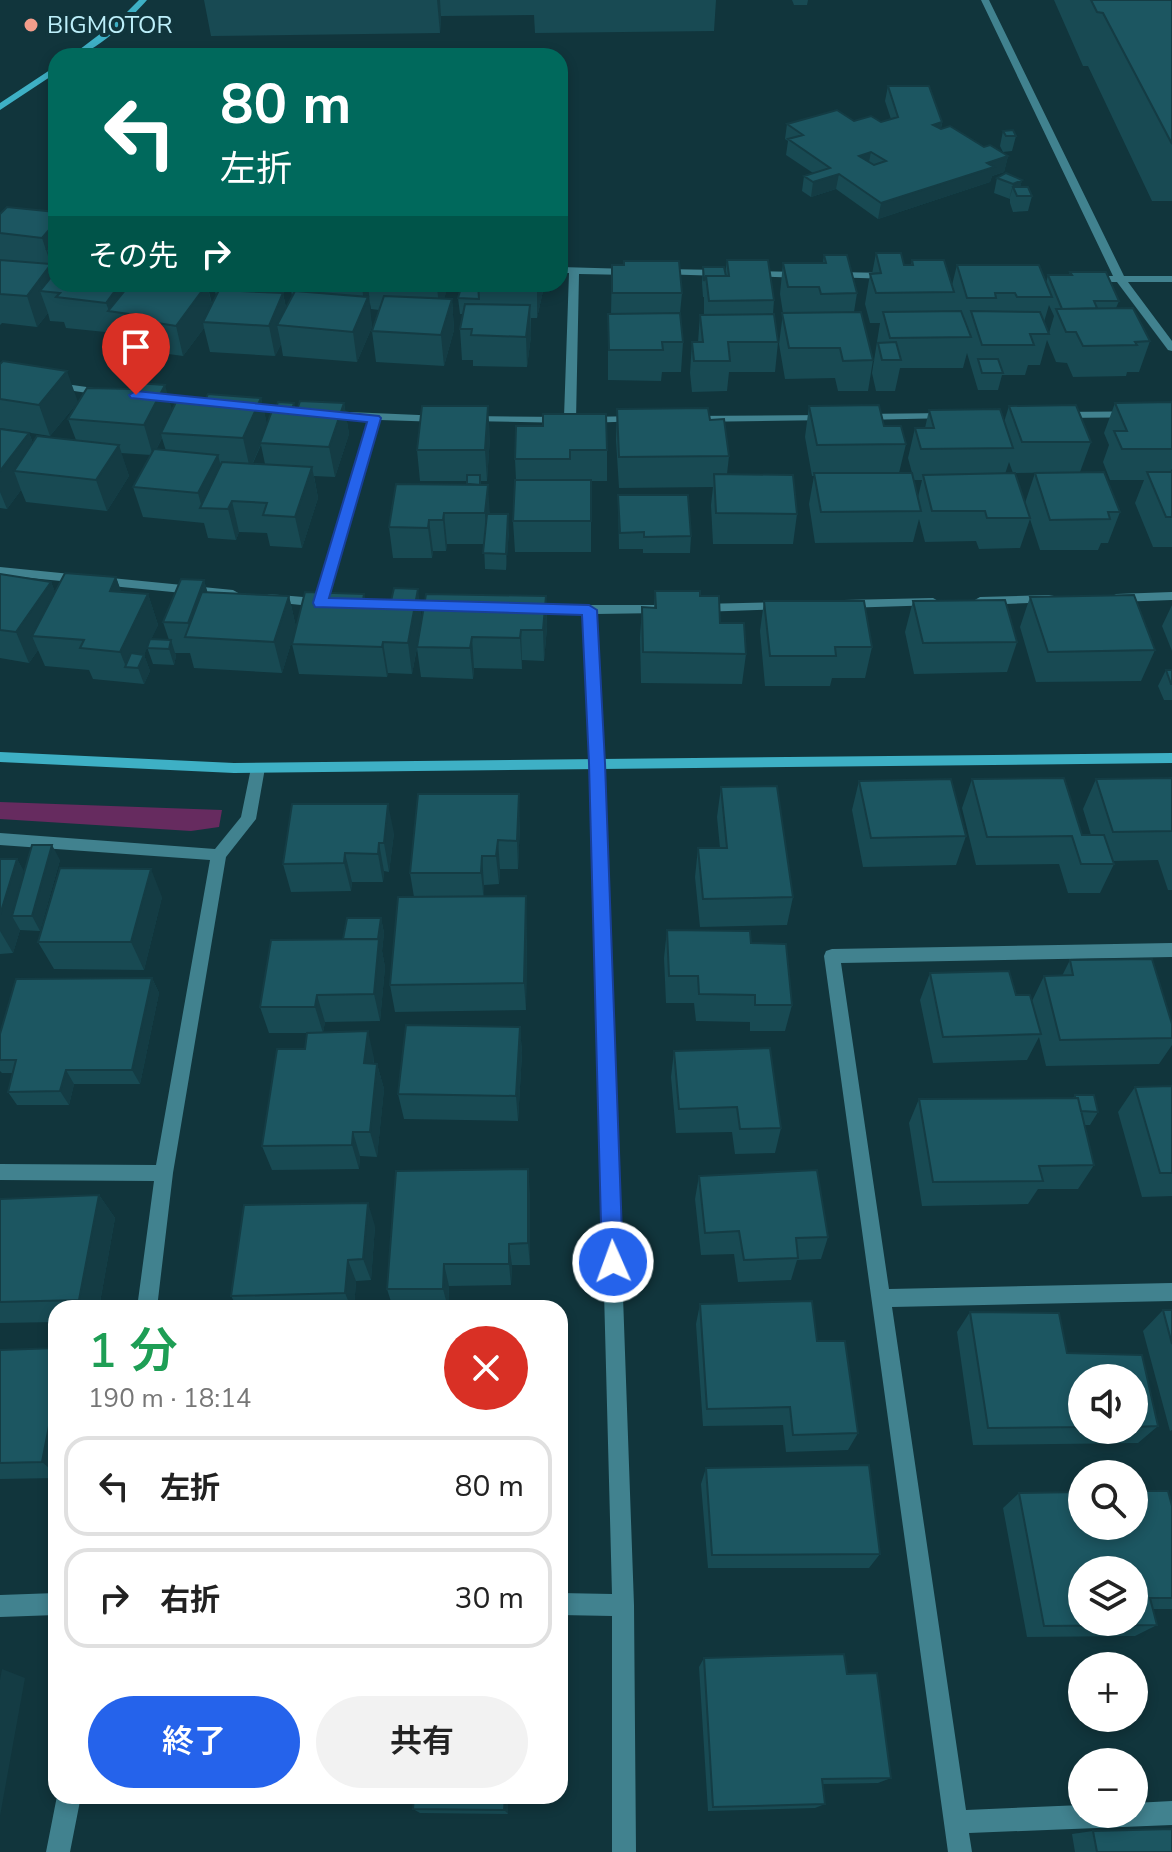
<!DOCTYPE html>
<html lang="ja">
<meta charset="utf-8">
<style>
:root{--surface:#fff;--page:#f2f2f2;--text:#222;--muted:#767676;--line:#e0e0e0;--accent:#2563eb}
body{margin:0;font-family:"Nunito Sans","Noto Sans JP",sans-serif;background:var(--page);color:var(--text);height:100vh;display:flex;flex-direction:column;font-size:30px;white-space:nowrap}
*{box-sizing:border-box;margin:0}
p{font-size:26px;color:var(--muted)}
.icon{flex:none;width:44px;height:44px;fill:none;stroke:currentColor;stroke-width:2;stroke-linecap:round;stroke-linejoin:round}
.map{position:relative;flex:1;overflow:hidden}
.panel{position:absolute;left:48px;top:1300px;width:520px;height:504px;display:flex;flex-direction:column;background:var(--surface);border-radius:24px;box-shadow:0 4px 12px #0003}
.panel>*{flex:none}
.hud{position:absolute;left:48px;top:48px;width:520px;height:244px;border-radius:24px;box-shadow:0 4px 12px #0003;background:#00695c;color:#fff;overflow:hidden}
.buttons{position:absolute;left:1068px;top:1364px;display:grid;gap:16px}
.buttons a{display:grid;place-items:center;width:80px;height:80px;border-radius:50%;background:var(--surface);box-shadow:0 4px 12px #0003;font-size:40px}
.pin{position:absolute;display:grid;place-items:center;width:68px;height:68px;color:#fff;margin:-82px -34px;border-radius:50% 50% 50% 0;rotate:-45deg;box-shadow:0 0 8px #0007}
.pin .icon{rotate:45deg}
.me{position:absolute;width:88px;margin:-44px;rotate:358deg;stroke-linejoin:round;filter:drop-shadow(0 0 6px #0008)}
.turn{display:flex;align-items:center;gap:28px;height:168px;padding:0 40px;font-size:36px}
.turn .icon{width:104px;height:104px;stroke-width:2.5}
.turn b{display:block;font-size:56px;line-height:68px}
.then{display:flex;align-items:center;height:76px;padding:0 40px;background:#0003;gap:16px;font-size:30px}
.round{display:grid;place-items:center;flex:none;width:84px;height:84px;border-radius:42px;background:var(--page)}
.overview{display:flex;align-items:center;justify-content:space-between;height:136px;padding:0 40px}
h1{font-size:48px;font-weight:600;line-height:60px;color:#1e9e55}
.primary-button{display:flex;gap:16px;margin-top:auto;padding:16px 40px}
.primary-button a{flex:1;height:92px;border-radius:48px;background:var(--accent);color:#fff;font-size:32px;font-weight:600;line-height:92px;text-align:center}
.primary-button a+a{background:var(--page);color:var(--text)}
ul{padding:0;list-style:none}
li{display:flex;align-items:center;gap:24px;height:100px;margin:0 16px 12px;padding:0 24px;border:4px solid var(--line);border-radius:24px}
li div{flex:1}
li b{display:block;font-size:30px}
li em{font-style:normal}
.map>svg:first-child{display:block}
</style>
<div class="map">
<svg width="1172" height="1852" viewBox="0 0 1172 1852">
<rect width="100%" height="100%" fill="#11353c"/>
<path fill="#662b5f" d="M0 802 222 810 219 827 191 831 0 819Z"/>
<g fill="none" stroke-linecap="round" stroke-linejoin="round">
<path fill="#41828f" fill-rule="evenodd" d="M981 0H989L1124 276H1172V282H1128L1172 341V351L1168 350 1117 282H1089L1084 279 1089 276H1113Z
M560 267 630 269 635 272 630 275 579 274 576 420 570 423 466 421 464 419 470 416 564 417 569 273H560Z
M662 269 722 270 727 273 722 276 658 274 657 272Z
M750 271 802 272 807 275 802 278 746 276 745 274Z
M834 272 890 273 895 276 890 279 830 277 829 275Z
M51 382 108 390 114 393 108 396 47 387 45 385Z
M147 393 295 408 301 411 295 414 143 398 141 396Z
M326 411 442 416 448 419 442 422 380 420 328 599 332 603 330 606 320 607 263 601 261 598 268 594 315 598 369 419 322 416 320 414Z
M1172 411V417L1058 418 1052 415 1058 412Z
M946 413 950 414V418L862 420 856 417 862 414Z
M826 415 832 418 830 420 690 422 684 419 690 416Z
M638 416 642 417V421L586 423 580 420 586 417Z
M0 567 233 590 240 594 233 598 0 575Z
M1172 592V600L1116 602 1109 598 1116 594Z
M1049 595 1054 596V602L980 605 973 601 980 597Z
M933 598 940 602 938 605 844 608 837 604 844 600Z
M785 602 792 606 790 609 700 612 693 608 700 604Z
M524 605H661L668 609 661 613 596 614 604 763 634 1605 636 1852H612V1616L560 1615V1593L612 1594 590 763 583 614 519 612 517 609Z
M258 763 265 768 256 819 226 857 173 1173 157 1308H137L154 1181 0 1180V1164L156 1165 210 860 0 845V833L215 849 241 817 251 768Z
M1172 943V957L841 963 889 1289 1172 1283V1301L892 1307 966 1810 1082 1805V1814H1134V1803L1172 1801V1825L969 1833 972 1852H948L824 956 826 951 832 949Z
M56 1593V1615L0 1617V1595Z
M57 1796H81L70 1852H46Z"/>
<path fill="#3eb0c5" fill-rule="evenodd" d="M139 0H147C132 17 93 56 71 56L121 18Z
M56 66V73L0 110V103Z
M0 752 234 763 1172 753V763L234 773 0 762Z"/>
</g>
<path fill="#184a53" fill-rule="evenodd" d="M204 0H716L714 31 535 33 534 15 441 16 440 33 211 36Z
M792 0H808L807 5H794Z
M1054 0H1172V201H1152L1088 66H1083Z
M888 86 942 122 941 129 1008 156 1004 172 992 176 990 182 878 219 836 189 811 197 802 191 804 176 813 173 786 155 788 141 785 139 787 124 854 121 881 122 891 119 885 101Z
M1003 131 1016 136 1012 151 1003 152 1000 146Z
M997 178 1022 180 1020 187 1032 196 1028 211 1013 212 1010 203V199L994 193Z
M56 212V284H122L124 291 207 284 212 304 216 295 213 284H273L269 292 283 293 286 308 292 296 290 284H448L444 299H452L454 330 444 366 376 362 372 331 379 310 371 309 370 303 369 305 372 327 357 362 283 356 281 344 275 356 210 352 204 328 183 356 147 351 146 346 117 341 115 333 66 328 64 322 50 321 48 313 37 327 2 323 0 325V214Z
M876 253 904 265H911L912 260 952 285 957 265 1046 283 1048 275H1069L1070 272 1119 301 1116 308 1150 341 1139 372H1127L1126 376 1073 377 1067 363 1056 362 1047 340 1040 365H1028L1025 375H1002L998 390H978L967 353 963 368H900L895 391H876L872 373 880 323H870L865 304 870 274H872ZM1049 305 1054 316 1049 333 1044 322Z
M824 255 857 293 854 312 873 360 868 391H838L835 378 785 379 779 344 783 313 780 294 783 263H823Z
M727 260 774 300 773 314 778 342 775 372H729L727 391 692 392 690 373 692 342H698L700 315H704V297H703L702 283 703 267 725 274Z
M612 265 682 293 680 313 683 342 681 372H662L661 381 608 380V314H611Z
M462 284H543V291L537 318H531V336L527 367 473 366V360H462L460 329 463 314H460L458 298Z
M0 364 78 402 50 436 0 428Z
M261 398 267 425 276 408 294 403 295 410 344 403 349 434 335 477 314 476 318 498 302 548 270 546 267 533 239 532 236 540 208 538 204 523 143 517 133 487 151 455 121 453 129 476 107 511 26 502 21 490 7 509 0 508V429L29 433 33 443 76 440 68 419 172 411 203 404ZM162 438 166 451 156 450ZM261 445 265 464 253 463Z
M1172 402V469L1170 472H1172V547H1153L1135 503 1144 480H1110L1103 462 1109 445 1104 433 1115 403Z
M809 406 884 426 906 444 899 473 918 497 922 480H914L908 458 915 428H925L929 410 1004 422 1009 406 1091 442 1080 472 1013 473 1009 462 1005 474 1025 503 1035 473 1120 512 1108 543H1101L1098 550H1040L1030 519 1020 548 979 549 976 541 925 542 919 519 913 542 815 543 809 504 814 476H812L805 437Z
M617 409 710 420 729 456 727 474 797 514 793 544H713L711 505 713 487 619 488 616 440Z
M516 426 607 450V481H591V552H515L513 521 516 480 515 459Z
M490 437 487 481H480V485L490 514 509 530 506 570 485 569 484 544H447L446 551H433L432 558H393L389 527 467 484V481H420L417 450Z
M618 495 691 536 690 553H643V549H619Z
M0 574 51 582 55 592 116 577 121 592 148 594 158 625 151 639 169 640 163 622 204 580 207 592 289 596 296 627 282 673 194 668 190 653H175L176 656 174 665 153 664 147 647 144 655 150 671 144 684 93 679 89 670 45 666 38 650 29 663 0 658Z
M655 591 700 596 720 623 746 654 742 684 641 683 640 638 642 607 654 608Z
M364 594 365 600 422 618 546 596 547 627 544 661 522 660V669L474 668 473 679 421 677 417 648 412 674 388 673 387 677 299 674 292 644Z
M1030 597 1155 650 1141 681 1036 682 1020 627Z
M764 601 872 647 865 678H832L830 686H765L760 631Z
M913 601 1017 642 1007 672 914 674 905 632Z
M1172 605V651L1162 626Z
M1166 670H1172V700H1164L1158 686Z
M1172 778V890H1168L1158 860 1113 861 1114 864 1100 893H1068L1059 864 976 865 962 808 972 779 1082 835H1091L1083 809 1096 779Z
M859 781 966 836 956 865 863 867 852 810Z
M721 787 793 897 787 925 700 927 695 877 698 848H720L717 817Z
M520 823 518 869H500L499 884 484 885V897L527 925 526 1010 395 1012 390 985 414 897 410 873Z
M394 833 389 872 384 871 383 882H352L351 891 291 892 283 864Z
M0 859H17L24 872 60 860 40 931 20 930 13 953 0 954Z
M162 897 144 970 54 969 38 942Z
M381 918 384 933 382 951 385 967 380 1021 325 1022 323 1032 374 1058V1064H377L384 1089 377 1157 360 1156 359 1169 272 1170 262 1146 305 1049 307 1033H269L260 1007 343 940Z
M667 930 751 943 792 1005 785 1031H750V1022L696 1021 694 1003H666L664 958Z
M1070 960 1172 1038V1045L1159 1064 1046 1066 1039 1037 1027 1060 933 1063 920 1000 930 973 1016 995 1032 1001 1044 976H1062Z
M152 978 159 993 140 1084H74L69 1105H17L8 1092 13 1073H2L0 1071V1034Z
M520 1027 522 1053 518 1121 404 1119 398 1094Z
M674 1051 781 1128 775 1153 735 1154 732 1132 676 1133 671 1077Z
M1172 1086V1196L1142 1197 1118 1112 1135 1087Z
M1075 1095 1098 1112 1090 1125H1084L1094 1165 1078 1189H1038L1028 1204 922 1206 909 1123 919 1099 1073 1098Z
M699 1176 828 1237 821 1259 797 1260 791 1280 738 1282 734 1254 701 1255 695 1199Z
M530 1193V1265H512L511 1285 449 1286 448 1308H393L387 1289Z
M99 1195 115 1218 99 1308H56V1322L0 1323V1199Z
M375 1226 371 1280 356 1281 354 1308H238L231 1296Z
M700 1304 817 1341 858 1433 848 1450 786 1452 783 1425 703 1426 696 1324Z
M1163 1310H1172V1430L1170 1431 1143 1331Z
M970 1312 1059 1313 1067 1353 1142 1355 1158 1426 1138 1443 973 1445 957 1332ZM1082 1378H1134V1430H1082Z
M56 1348V1478L0 1479V1350Z
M706 1468 880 1554 869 1568H708L701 1484Z
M1019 1493 1172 1506V1609H1153L1157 1625 1135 1636 1027 1637 1003 1508Z
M704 1658 847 1674 891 1778 878 1783 823 1784 825 1804 815 1808 708 1811 699 1667Z
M199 1796H311L310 1802 215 1804 199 1800Z
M414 1796H508V1814L420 1813 413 1809Z
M1093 1831 1172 1852H1075L1072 1834Z"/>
<path fill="#143c44" d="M437 0H440L441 16 440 33Z
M563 77V105L560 129V100Z
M942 122 939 137 933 125Z
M871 152 868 167 859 156Z
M1008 156 1004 172 992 176 990 182 878 219 881 203 987 163Z
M839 174 836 189 811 197 813 182Z
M1022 180 1018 195 1013 187 1009 200 1013 184Z
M56 222V250L47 249 60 293 40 291 48 313 37 327 27 296 51 265 42 238Z
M111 284H122L130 312 109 311 106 303Z
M207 284 214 315 203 322 204 328 183 356 176 326Z
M259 284H273L263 303Z
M362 284H368L372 327 357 362 353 332 364 306Z
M438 284H448L440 317 437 287Z
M537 284H543V291L537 318Z
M283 293 289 323 277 325 281 344 275 356 269 326Z
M452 299 454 330 444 366 441 335Z
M530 305 531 336 527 367 526 337Z
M67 371 78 402 50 436 39 405Z
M165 385 174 416 161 433 162 438 153 456 144 425Z
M261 398 268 428 250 469 243 438Z
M344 403 349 434 335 477 329 447Z
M488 406 490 437 487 481 485 450Z
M29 433 41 464 14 471 21 490 7 509 0 492V471Z
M119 445 129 476 107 511 96 480Z
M218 455 226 486 202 508 198 493Z
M312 467 318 498 302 548 295 517Z
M488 485 490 516 487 544 485 513Z
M232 501 239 532 236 540 228 509Z
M444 513 447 544 446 551 443 520Z
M508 514 509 530 506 570V554Z
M429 520 433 551 432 558 428 528Z
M116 577 127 608 110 591Z
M204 580 213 611 193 638 188 623Z
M51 582 64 613 32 636 38 650 29 663 16 632Z
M418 589 422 620 412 674 408 643Z
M148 594 158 625 138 668 126 667 120 652Z
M289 596 296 627 282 673 274 642Z
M546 596 547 627 544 661 543 630Z
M521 630 522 660V669L520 638Z
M472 637 474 668 473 679 470 648Z
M171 640 176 656 174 665 169 649Z
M383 642 388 673 387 677 382 647Z
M144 655 150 671 144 684 138 668Z
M519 794 520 823 518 869 517 841Z
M388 804 394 833 389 872 384 843Z
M498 840 500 869 499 884 496 856Z
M379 843 384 871 383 882 378 854Z
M52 845 60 860 40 931 32 916Z
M345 853 352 882 351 891 344 863Z
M482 856 484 885V902L481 873Z
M17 859 33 887 12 916 20 930 13 953 0 931V915Z
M151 869 162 897 144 970 131 942Z
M526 896 527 925 526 1010 524 983Z
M381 918 384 933 382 951 385 967 380 1021 374 994Z
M152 978 159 993 140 1084 132 1070Z
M317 995 325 1022 323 1033 315 1007Z
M520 1027 522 1053 518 1121 516 1096Z
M368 1031 374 1058 371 1089 364 1063Z
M377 1064 384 1089 377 1157 370 1132Z
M66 1070 74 1084 69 1105 60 1091Z
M353 1132 360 1156 359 1169 352 1145Z
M528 1169 530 1193V1265L528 1243Z
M99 1195 115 1218 99 1308H86L79 1300Z
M368 1203 375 1226 371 1280 363 1259Z
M509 1244 512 1265 511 1285 509 1264Z
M348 1260 356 1281 354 1308H351L345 1293Z
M444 1264 449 1286 448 1308 443 1289Z
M56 1390V1474L42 1462Z
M2 1669 25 1678 0 1816V1680Z
M299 1796H311L310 1802 299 1798Z
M505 1796H508V1814L504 1810Z"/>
<path fill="#1c5661" stroke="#143c44" stroke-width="2" fill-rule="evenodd" d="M1091 0H1172V144L1103 13 1097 12Z
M179 50H191L188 56H175Z
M247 52 276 53 275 56H245Z
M159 53H171L170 56H157Z
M560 77H563L560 100Z
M888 86H929L942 122 933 125 941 129 950 126 984 147 990 145 1008 156 987 163 994 167 881 203 839 174 813 182 804 176 830 168 788 139 803 135 787 124 837 110 854 121 871 116 881 122 898 117ZM871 152 886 161 874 165 859 156Z
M1013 130 1016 136H1006L1003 131Z
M1006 173 1022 180 1013 184 997 178Z
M1013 187H1028L1032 196H1017Z
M7 207 56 212V222L42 238 0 233V214Z
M56 238V250L47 249Z
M876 253H901L904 265H913L912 260H944L954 292 876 293 870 274 881 273Z
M824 255H847L857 293 821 294 819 287H788L783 263H826Z
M0 260 51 264 27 296 0 294Z
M727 260H768L774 300 709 301 706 276H729Z
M624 261H679L682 293H612V265H624Z
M957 265H1039L1052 297H1017L1015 293H995L996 298H967Z
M703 267H724L726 276H706L704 281Z
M56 271V284H120L106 303 56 297 60 293 40 291Z
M1070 272H1106L1119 301H1094L1097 308 1062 309 1048 275H1072Z
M130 284H207L176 326 139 320 143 316 108 311Z
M385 284H438L437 287Z
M462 284H478L479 299 458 298Z
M478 284H537L536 288 478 285Z
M219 290 283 293 269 326 203 322Z
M295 291 368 297 353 332 277 325Z
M384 296 452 299 441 335 372 331Z
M465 304 530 305 526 337 471 335 472 329H460Z
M1133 308 1150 341 1135 342 1137 345 1083 346 1076 332H1066L1056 309Z
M961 311 971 337 890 338 883 312Z
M971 311 1040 312 1049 334H1030L1034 345H982Z
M861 312 873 360 843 361 840 348H789L782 313Z
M680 313 683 342H662L663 350H609L608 314Z
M774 314 778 342H728L730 361H694L692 342H703L700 315Z
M896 342 901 360H882L878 343Z
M978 359H998L1003 373H982Z
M3 361 67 371 39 405 0 399V364Z
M137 383 165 385 144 425 68 419 87 388 134 389Z
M208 394 261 398 243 438 161 433 176 402 203 404Z
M300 401 344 403 329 447 260 443 273 408 297 410Z
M278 402 294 403 292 409 276 408Z
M1172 402V449H1122L1114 431H1127L1115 403Z
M879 405 884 426H901L906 444 817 445 809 406Z
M1076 405 1091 442H1022L1009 406Z
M422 406H488L485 450H417Z
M708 408 710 420 724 419 729 456 619 457 617 409Z
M1000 409 1013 448 921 449 915 428H934L929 410Z
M543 414H606L607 450H570V459H515L516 426H543Z
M0 429 29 433 0 471Z
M37 436 119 445 96 480 14 471Z
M154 449 218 455 198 493 133 487Z
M222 462 312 467 295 517 263 515 267 503 232 501 228 509 200 508Z
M1104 472 1120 512H1108L1110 519 1050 520 1035 473Z
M1147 472H1172V517H1166Z
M814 473H912L921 511 821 512Z
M1015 473 1030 518H987L985 511H932L923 475Z
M714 474 793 475 797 514 716 513Z
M467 475H480V485L467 484Z
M515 480H591V521H513Z
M396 484 488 485 485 513H444L443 520H429L428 528 389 527Z
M618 495H688L691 536 644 537V532L620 533Z
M487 514H508L506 554 483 553Z
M65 573 116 577 110 591 148 594 120 652 80 648 84 640 32 636Z
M0 574 51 582 16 632 0 630Z
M181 579 204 580 188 623 163 622Z
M394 588 418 589 408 643 383 642 382 647 292 644 305 592 364 594 363 600 391 601Z
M655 591H700V596H719L720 623H744L746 654 643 652 642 607 656 608Z
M202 592 289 596 274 642 185 637Z
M426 594 546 596 543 630H521L520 638 472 637 470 648 417 647Z
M1134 595 1155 650 1048 652 1030 597Z
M1005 600 1017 642 923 643 913 601Z
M764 601H864L872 647H835L836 656H770Z
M150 639 171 640 169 649 147 648Z
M131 653 144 655 138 668 125 667Z
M1166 670H1172V684H1171Z
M1064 778 1082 835H1104L1114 864H1081L1072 836 987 837 972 779Z
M1172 778V831L1113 832 1096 779Z
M951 779 966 836 871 838 859 781Z
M777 786 793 897 703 899 698 848H727L721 787Z
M418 794H519L517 841 498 840 496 856H482L481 873H410Z
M292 804H388L384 843H379L378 854 345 853 344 863 283 864Z
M32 845H52L32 916H12Z
M0 859H17L0 915Z
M60 868 151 869 131 942H38Z
M526 896 524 983 390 985 398 897Z
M347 918H381L378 939H343Z
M667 930 750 931 751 943 786 944 792 1005H755V995L699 994 698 976H669Z
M379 939 374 994 317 995 315 1007H260L271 940Z
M1152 959 1172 1024V1038L1060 1040 1044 976 1073 975 1070 960Z
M1009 971 1016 995H1030L1041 1034 943 1037 930 973Z
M152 978 132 1070H66L60 1091 8 1092 16 1060H0V1034L16 979Z
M406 1025 520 1027 516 1096 398 1094Z
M368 1031 364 1063 377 1064 370 1132H353L352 1145 262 1146 277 1049H305L307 1033Z
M770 1048 781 1128 740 1129 737 1107 679 1109 674 1051Z
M1172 1086V1173H1160L1135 1087Z
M1075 1095H1094L1098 1112 1081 1111 1078 1098H1075Z
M1078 1098 1094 1165 1039 1166 1043 1181 933 1182 919 1099Z
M528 1169V1243L509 1244V1264H444L443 1289H387L396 1171Z
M817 1170 828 1237 796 1238 798 1258 744 1260 739 1231 705 1233 699 1176Z
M99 1195 79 1300 0 1302V1199Z
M368 1203 363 1259 348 1260 345 1293 231 1296 244 1205Z
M812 1301 817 1341H845L858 1433 793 1435 790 1407 707 1409 700 1304Z
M1163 1310H1172V1344Z
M970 1312 1059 1313 1067 1353 1142 1355 1158 1426 1134 1427V1378H1082V1427L988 1428Z
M56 1348V1390L42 1462 0 1463V1350Z
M869 1465 880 1554 712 1555 706 1468Z
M1134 1491H1168L1172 1506V1598H1150L1157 1625 1044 1626 1019 1493 1082 1492V1526H1134ZM1082 1570H1134V1622H1082Z
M844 1654 847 1674 877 1673 891 1778 822 1779 825 1804 713 1807 704 1658Z
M199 1796H299V1798L199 1800Z
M414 1796H505L504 1810 413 1809Z
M1172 1829V1852H1097L1093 1831Z"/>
<path fill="#2563eb" stroke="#184099" stroke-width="2" d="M136 391 379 416 381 418 329 598 589 605 597 610 605 763 623 1262 620 1269 613 1272 605 1269 602 1262 589 763 582 615 315 607 313 603 367 422 131 398 129 395Z"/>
<circle fill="#f49d8b" stroke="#11353c" stroke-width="3" cx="31" cy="25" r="8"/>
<g text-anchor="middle" stroke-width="8" stroke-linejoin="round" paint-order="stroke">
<g font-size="24" fill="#bdeffa" stroke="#11353c" text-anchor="start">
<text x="47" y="33">BIGMOTOR</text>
</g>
</g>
</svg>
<div class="buttons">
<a><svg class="icon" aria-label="sound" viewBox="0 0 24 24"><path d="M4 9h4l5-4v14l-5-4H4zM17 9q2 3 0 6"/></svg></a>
<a><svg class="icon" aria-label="search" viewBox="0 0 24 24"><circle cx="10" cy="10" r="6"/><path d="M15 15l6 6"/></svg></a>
<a><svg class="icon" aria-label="layers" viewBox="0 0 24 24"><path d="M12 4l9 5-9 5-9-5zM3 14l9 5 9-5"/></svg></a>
<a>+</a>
<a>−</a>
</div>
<div class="pin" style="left:136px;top:395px;background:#d93025"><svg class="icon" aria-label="arrive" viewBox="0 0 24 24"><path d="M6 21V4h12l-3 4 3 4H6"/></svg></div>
<svg class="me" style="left:613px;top:1262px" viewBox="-20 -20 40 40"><circle r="17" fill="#2563eb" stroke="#fff" stroke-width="3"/><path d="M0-11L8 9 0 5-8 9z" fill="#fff"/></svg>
<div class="hud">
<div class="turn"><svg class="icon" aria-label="left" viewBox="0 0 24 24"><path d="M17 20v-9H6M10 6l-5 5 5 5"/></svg><div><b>80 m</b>左折</div></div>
<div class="then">その先<svg class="icon" aria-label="right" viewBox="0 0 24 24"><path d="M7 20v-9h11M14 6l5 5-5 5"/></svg></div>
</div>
<section class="panel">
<div class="overview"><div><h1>1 分</h1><p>190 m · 18:14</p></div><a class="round" style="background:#d93025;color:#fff"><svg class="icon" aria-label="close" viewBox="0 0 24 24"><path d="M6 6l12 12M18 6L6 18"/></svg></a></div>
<ul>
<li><svg class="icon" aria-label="left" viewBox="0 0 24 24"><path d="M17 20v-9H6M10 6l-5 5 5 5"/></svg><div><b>左折</b></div><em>80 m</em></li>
<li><svg class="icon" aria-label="right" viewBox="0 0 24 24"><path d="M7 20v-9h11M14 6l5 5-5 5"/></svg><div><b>右折</b></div><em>30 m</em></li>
</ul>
<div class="primary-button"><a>終了</a><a>共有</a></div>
</section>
</div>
